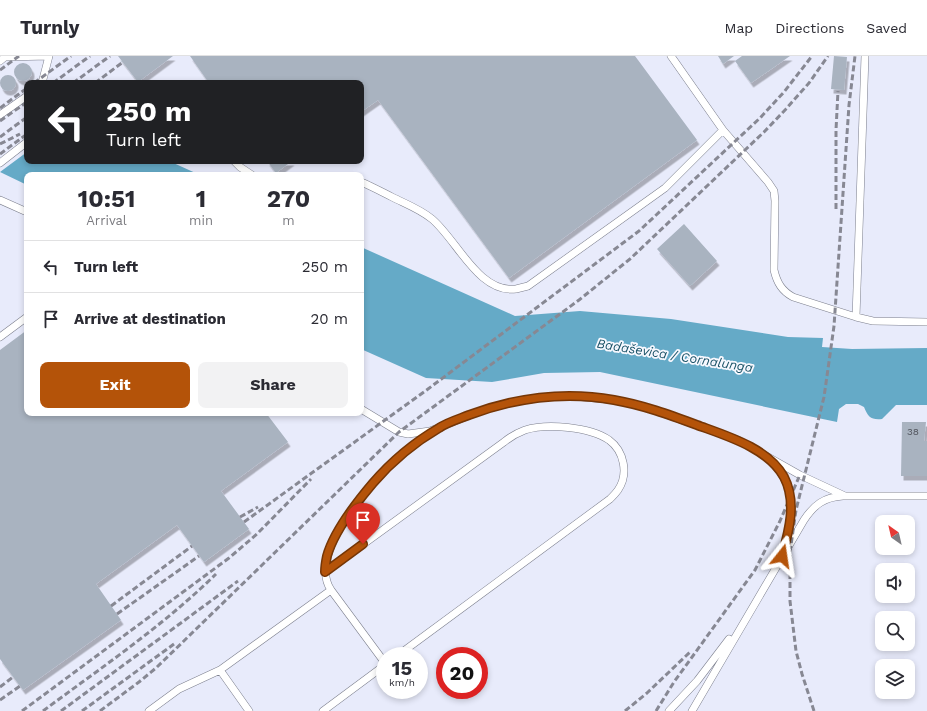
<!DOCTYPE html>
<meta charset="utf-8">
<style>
:root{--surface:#fff;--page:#f2f2f3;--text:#2b2b33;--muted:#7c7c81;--line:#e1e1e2;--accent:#b45309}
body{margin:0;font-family:"Work Sans",sans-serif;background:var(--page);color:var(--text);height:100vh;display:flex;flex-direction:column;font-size:15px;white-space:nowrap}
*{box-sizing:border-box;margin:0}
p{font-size:13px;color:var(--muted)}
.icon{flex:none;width:22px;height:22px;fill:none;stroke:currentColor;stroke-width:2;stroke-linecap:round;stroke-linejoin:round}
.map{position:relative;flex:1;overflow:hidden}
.side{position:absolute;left:24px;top:116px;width:340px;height:244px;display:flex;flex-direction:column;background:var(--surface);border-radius:8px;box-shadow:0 2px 6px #0003}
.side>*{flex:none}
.hud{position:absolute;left:24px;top:24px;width:340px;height:84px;border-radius:8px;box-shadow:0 2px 6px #0003;background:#202124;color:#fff;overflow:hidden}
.needle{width:26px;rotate:326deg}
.fabs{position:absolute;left:875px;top:459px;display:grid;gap:8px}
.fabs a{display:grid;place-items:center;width:40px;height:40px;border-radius:8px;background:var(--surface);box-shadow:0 2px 6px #0003;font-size:20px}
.speed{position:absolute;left:376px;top:591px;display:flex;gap:8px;font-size:20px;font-weight:700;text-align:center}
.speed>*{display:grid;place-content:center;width:52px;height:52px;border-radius:50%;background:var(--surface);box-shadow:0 2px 6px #0003;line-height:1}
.speed small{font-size:10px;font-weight:400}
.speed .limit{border:6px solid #d22;background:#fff;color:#111}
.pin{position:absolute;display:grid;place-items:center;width:34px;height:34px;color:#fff;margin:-41px -17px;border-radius:50% 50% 50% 0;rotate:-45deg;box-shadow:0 0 4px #0007}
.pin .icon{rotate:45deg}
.me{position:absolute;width:44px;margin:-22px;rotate:15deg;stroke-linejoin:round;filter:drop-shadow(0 0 3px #0008)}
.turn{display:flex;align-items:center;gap:14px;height:84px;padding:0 16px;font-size:18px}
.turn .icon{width:52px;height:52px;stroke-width:2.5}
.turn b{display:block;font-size:28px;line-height:34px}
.eta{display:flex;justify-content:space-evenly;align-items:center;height:68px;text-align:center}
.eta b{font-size:24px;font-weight:700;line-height:28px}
.cta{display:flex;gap:8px;margin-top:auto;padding:8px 16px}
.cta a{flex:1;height:46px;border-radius:8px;background:var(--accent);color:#fff;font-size:16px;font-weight:700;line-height:46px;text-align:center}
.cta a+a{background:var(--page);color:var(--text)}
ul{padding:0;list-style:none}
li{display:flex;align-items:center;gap:12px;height:52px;padding:0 16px;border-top:1px solid var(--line)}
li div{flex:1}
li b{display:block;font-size:15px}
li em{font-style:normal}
header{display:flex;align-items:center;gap:24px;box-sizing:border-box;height:56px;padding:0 20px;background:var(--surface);border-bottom:1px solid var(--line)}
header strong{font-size:19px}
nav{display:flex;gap:22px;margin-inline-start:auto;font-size:14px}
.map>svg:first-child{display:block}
</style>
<header>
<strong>Turnly</strong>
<nav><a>Map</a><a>Directions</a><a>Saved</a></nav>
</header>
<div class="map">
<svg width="927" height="655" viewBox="0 0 927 655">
<defs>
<filter id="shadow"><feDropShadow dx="2.5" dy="4.5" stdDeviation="0" flood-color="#0004"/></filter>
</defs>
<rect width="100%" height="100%" fill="#e8ebfb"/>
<path fill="#65aac7" d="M27 96V105H169L200 119H27V129L0 116Z
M361 191 515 260 580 255 671 263 788 281 823 282 822 291 852 293 927 292V349H896L882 363C871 364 868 361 864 351L858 348H846L839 353 837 366 600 316 544 317 492 326 426 322 361 293Z"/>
<path fill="#a9b3c0" filter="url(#shadow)" d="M118 0H173L138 26Z
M190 0H635L697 84 509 222 378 44 361 56V27H209Z
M718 0H734L723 8Z
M742 0H790L751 27 735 5Z
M834 0 847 1 844 34 831 33Z
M14 16a9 9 0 1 1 18 0a9 9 0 1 1-18 0Z
M0 27a8 8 0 1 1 16 0a8 8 0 1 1-16 0Z
M267 105H292L276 117Z
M684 168 717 205 690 230 657 193Z
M27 274V357H266L288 386 221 435 249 473 204 506 177 469 96 528 121 564 23 634 0 603V294Z
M902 366H926L924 385H927V420H901Z"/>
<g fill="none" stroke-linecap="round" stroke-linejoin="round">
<defs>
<path id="lane" d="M865 0 856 261 873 265 927 266
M0 5 5 1 49 0
M42 27 49 0
M0 59 27 40
M723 74 768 126 774 135 775 145 774 214C777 227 782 235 793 241L856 261
M234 105 240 111 252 119
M0 107 27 86
M361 126C371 130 382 136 392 141 406 148 420 153 432 163 457 184 479 238 516 233 520 232 524 231 528 230L665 132 723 74 671 0
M0 144 27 156
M0 281 27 261
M361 353 399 376 408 378 430 375 483 354 518 345 548 341H582L614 344 645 351 738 384 800 419 845 440H927
M770 405C795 426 794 459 786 488
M325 516 504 386C510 381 517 377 525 374 547 367 590 371 609 384 624 395 629 418 618 434 616 437 613 440 610 443L397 600
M331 534 385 607
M220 614 249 655
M149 655 179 633 220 614 331 534C309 502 360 440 382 417 397 402 414 388 432 376
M323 655 385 609
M669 655 697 625 729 583
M692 655 804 464C814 449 824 441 843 440"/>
</defs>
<use href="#lane" stroke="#7c7f8d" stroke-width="8"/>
<use href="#lane" stroke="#fff" stroke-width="7"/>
<path stroke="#878893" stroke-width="3" stroke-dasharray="6 3" stroke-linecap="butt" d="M0 14 19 0
M34 27 71 0
M53 27 90 0
M73 27 110 0
M95 27 123 6
M0 52 27 32
M0 65 27 46
M0 81 27 61
M0 88 20 78
M0 98 27 78
M836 153V74L838 35
M240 461 258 451
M244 466 428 333 639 175 760 62 784 36 812 0
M111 550 192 490
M117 558 199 500
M0 631 13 621
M0 644 20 630
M22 655 229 502 257 478 311 423
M43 655C102 611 163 570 216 518
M61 655 238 525
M82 655 174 588
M100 655 139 626 156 612 399 376 579 244 630 203 764 76 786 53 809 27 828 0
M625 655 647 637 690 596
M656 655 674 626 755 514 780 465 799 421
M814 655 802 618 796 595 790 545V496L796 454 824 341 827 320 834 270 849 49 855 0"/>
</g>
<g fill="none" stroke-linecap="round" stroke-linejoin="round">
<defs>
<path id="route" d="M363 488 325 516C325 511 326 505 327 500 334 475 356 447 373 427 392 405 415 386 439 372 448 366 459 363 469 359 515 342 566 335 614 344 643 349 670 359 697 369 727 380 768 392 784 421 797 446 789 475 782 500"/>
</defs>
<use href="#route" stroke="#753606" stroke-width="10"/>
<use href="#route" stroke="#b45309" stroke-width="7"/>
</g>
<g text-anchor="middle" stroke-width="3.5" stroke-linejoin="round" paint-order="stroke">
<g font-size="10" fill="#51545c">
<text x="913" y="379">38</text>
</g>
<g font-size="13" font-style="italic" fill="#1c5469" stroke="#f8f9ff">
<text transform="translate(675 299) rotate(9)" y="5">Badaševica / Cornalunga</text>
</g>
</g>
</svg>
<div class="fabs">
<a><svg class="needle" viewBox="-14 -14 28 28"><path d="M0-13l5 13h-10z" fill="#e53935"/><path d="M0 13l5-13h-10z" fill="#7c7c81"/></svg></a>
<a><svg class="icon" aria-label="sound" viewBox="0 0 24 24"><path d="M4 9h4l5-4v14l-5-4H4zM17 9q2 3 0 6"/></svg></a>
<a><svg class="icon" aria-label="search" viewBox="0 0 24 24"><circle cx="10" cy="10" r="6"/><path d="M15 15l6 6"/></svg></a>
<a><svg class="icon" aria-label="layers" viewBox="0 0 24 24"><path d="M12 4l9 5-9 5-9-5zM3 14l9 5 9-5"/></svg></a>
</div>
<div class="speed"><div>15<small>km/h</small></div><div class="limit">20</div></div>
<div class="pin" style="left:363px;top:488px;background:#d93025"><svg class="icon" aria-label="arrive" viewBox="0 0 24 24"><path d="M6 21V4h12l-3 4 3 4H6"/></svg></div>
<svg class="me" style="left:782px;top:500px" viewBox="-20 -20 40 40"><path d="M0-17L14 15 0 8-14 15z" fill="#b45309" stroke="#fff" stroke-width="4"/></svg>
<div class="hud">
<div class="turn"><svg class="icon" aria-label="left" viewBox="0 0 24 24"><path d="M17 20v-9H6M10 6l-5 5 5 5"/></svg><div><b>250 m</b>Turn left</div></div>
</div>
<section class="side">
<div class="eta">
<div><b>10:51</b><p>Arrival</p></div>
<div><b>1</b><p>min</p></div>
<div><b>270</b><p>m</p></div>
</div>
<ul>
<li><svg class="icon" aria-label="left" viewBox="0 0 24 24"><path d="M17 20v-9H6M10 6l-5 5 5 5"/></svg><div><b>Turn left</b></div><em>250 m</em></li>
<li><svg class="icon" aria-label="arrive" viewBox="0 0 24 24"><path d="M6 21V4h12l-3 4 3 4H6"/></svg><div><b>Arrive at destination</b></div><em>20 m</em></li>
</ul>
<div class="cta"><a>Exit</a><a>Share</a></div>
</section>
</div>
